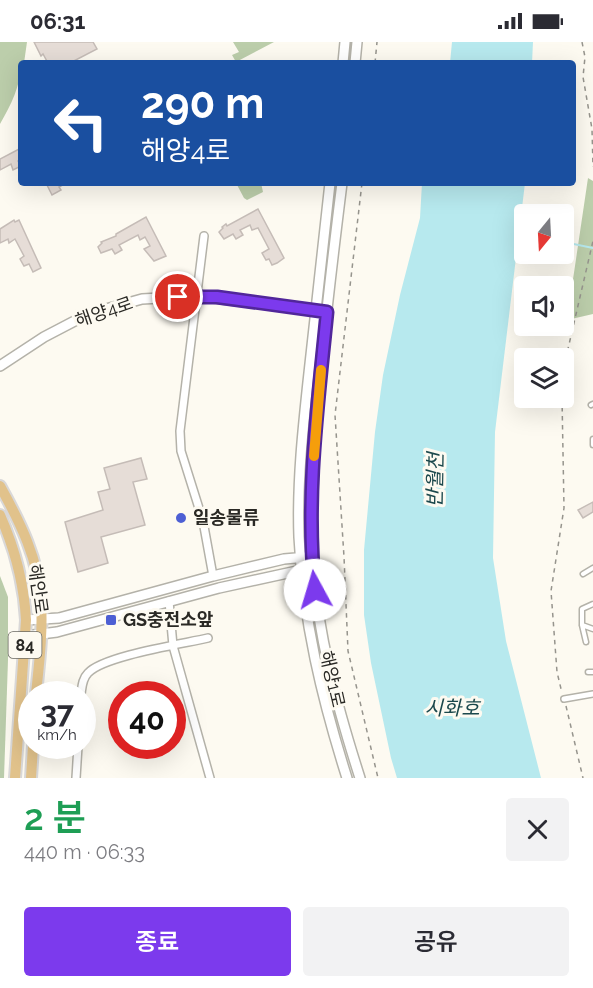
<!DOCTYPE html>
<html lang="ko">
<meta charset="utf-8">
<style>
:root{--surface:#fff;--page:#f2f2f3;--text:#2b2b33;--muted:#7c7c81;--accent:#7c3aed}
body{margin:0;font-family:Raleway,"Noto Sans KR",sans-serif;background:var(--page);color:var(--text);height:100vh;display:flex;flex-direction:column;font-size:22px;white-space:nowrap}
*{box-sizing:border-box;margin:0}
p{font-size:20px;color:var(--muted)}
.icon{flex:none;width:33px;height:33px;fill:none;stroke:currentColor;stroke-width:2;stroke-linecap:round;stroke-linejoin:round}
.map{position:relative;height:736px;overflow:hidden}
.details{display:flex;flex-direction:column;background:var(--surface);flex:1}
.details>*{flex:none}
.banner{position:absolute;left:18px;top:18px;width:558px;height:126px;border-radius:6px;box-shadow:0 6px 24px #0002;background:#1a4fa0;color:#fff;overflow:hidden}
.needle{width:39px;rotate:198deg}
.controls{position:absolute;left:514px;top:162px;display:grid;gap:12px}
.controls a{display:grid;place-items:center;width:60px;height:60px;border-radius:6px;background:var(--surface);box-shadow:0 6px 24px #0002;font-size:30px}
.speed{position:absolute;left:18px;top:639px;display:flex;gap:12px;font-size:30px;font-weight:700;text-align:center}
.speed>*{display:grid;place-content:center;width:78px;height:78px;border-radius:50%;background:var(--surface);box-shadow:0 6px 24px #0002;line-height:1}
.speed small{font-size:15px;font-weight:400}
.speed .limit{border:9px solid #d22;background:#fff;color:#111}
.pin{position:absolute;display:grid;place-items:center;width:51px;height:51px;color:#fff;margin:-26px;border:3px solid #fff;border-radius:50%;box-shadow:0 2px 6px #0007}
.me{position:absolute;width:66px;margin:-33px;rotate:354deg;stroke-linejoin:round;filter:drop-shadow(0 0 4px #0008)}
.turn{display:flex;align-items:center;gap:21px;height:126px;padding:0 24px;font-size:27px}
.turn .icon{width:78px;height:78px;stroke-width:2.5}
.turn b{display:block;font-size:42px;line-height:51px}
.round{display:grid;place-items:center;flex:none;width:63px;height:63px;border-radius:6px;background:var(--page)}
.summary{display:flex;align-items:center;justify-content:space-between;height:102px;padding:0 24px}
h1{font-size:36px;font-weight:600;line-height:45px;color:#1e9e55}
.primary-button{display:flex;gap:12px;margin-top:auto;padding:12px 24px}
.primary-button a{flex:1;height:69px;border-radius:6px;background:var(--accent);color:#fff;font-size:24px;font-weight:600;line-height:69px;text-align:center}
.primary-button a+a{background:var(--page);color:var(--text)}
.status{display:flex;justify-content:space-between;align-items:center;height:42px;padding:0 30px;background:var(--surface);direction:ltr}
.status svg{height:16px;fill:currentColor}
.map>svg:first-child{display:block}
</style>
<div class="status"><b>06:31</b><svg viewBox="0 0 49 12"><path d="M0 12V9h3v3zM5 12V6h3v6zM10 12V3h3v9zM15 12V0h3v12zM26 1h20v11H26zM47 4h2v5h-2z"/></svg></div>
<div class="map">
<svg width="593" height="736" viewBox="0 0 593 736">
<rect width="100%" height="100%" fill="#fdfaf1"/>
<path fill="#bcceab" d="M0 0H27L24 21H21C21 43 11 63 0 82Z
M233 0H274L236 20 232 13 239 10Z
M588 136 593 139V272L567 278Z
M236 141H261L263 150 247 158 244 156Z"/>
<path fill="#baccaa" d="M0 534 8 555V618L4 736H0Z"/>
<path fill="#b7e9ee" d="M452 0H533L532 21H450Z
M422 141H525L495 390 493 516 506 599 541 736H397L391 716 371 621 364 573V508L375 390 383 333 400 253 420 176Z"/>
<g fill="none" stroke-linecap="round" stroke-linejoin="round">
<path stroke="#b7e9ee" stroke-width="2" d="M564 200 593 206"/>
</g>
<path fill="#e6ddd7" stroke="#c5bcb7" stroke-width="1.5" d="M34 0H93L97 7 70 21H48L43 12 41 14Z
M21 106V117L18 119 21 124 13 128 11 122 0 128V117Z
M46 141H66L59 145 61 148 52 153Z
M258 167 284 216 277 221 272 223 269 217 266 218 262 211 269 207 258 186 252 188 250 183 240 188 243 193 236 197 233 192 224 197 219 190 223 186 222 185 226 182 227 184Z
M146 175 166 214 154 219 144 207 150 204 145 195 140 198 138 193 119 203 122 208 115 212 112 207 101 211 98 205 102 201 101 200 116 194V192Z
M14 178 15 180 19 178 41 226 33 230 29 222 24 224 20 217 24 214 15 197 9 201 8 197 0 201V187Z
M141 416 147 437 133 440 145 483 101 495 108 521 78 530 65 480 103 468 98 450 110 447 104 426Z
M593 460V470L583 476 578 468Z"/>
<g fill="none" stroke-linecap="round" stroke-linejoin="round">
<defs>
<path id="service" d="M591 363 593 362
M593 397V403
M583 532 593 526
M582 583 593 587
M586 600 582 583V567L593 562
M588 630H593"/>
<path id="pedestrian" d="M564 657 593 652"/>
<path id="minor" d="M204 194 180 389 181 409 203 479 213 534
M169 559 173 604 210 736
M81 652C82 645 82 637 88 631 103 614 182 602 208 596
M76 736 78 704"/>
<path id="tertiary" d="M343 21 345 0
M355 21 357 0
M330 141C323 204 316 268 309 331 303 386 297 441 299 495 303 578 322 657 347 736
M342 141C332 221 322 301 316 381 313 427 309 473 312 518 318 594 337 664 360 736
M0 324 44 295 88 272 142 257 197 254 321 269
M26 578 59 576 213 534 284 517 307 515
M25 594 57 590 219 546 306 527"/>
<path id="primary" d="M0 444C20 480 39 518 41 560 43 591 39 622 36 652
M0 473C15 507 24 541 26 578L15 736
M31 736 33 704"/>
</defs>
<use href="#service" stroke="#b4b2a9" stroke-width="7"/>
<use href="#pedestrian" stroke="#b4b2a9" stroke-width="8"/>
<use href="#minor" stroke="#b4b2a9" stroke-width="10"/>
<use href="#tertiary" stroke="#b4b2a9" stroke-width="12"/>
<use href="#primary" stroke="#d9d8d8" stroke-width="14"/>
<path stroke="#96948d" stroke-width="1.5" stroke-dasharray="4.5 4.5" stroke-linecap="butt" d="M582 0 585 15 583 35 592 87 593 125
M375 21 377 0
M362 141 335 373 344 515 348 609 378 736
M564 336 567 311 593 199
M562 356 564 466 551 549 557 630 562 651
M566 664 583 736"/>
<use href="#service" stroke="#fff" stroke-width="4"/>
<use href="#pedestrian" stroke="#fff" stroke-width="5"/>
<use href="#minor" stroke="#fff" stroke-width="7"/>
<use href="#tertiary" stroke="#fff" stroke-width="9"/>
<use href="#primary" stroke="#e1c28b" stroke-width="10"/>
</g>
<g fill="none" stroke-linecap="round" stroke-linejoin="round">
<defs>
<path id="route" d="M178 255H217L327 270C318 362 305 456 315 548"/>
</defs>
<use href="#route" stroke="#51269a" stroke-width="15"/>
<use href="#route" stroke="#7c3aed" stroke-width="10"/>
<path stroke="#f59e0b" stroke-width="10" d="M314 414 321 328"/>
</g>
<g fill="#4d5fd4" stroke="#fdfaf1" stroke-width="2">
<circle cx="181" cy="476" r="6"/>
<rect x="105" y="572" width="12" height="12" rx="3"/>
</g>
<g text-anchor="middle" stroke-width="6" stroke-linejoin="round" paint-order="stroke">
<rect fill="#fdfaf1" stroke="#696862" stroke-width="1.5" x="8.5" y="590" width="33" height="26" rx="4.5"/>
<g font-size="16" font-weight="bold" fill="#2a2925">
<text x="25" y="609">84</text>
</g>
<g font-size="18" fill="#2a2925" stroke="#fdfaf1">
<text transform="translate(104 270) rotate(-19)" y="6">해양4로</text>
<text transform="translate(38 547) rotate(82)" y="6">해안로</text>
<text transform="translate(332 637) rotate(77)" y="6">해양1로</text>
</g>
<g font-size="18" font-weight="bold" fill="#2a2925" stroke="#fdfaf1" text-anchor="start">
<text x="193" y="482">일송물류</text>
<text x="123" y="584">GS충전소앞</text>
</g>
<g font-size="20" font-style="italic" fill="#1b484c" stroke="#fdfaf1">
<text transform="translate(435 438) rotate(-89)" y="7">반월천</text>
<text x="452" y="673">시화호</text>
</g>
</g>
</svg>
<div class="controls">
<a><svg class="needle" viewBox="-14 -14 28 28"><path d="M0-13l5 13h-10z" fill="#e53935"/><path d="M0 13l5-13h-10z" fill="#7c7c81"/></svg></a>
<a><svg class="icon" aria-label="sound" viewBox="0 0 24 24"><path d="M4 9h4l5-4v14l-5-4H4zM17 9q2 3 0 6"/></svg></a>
<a><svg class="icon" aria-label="layers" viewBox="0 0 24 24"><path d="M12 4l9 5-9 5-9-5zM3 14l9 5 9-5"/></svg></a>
</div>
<div class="speed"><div>37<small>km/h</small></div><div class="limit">40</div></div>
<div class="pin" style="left:178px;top:255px;background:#d93025"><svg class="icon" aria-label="arrive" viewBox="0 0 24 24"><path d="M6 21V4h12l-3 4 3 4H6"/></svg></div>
<svg class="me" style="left:315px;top:548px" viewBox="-20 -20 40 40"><circle r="19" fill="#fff"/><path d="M0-13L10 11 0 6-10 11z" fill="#7c3aed"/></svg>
<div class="banner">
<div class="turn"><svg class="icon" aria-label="left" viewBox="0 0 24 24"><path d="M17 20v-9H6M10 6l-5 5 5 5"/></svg><div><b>290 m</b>해양4로</div></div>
</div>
</div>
<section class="details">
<div class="summary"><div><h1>2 분</h1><p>440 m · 06:33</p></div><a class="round"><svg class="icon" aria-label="close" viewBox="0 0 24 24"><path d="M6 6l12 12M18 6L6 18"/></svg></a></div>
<div class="primary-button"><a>종료</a><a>공유</a></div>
</section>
